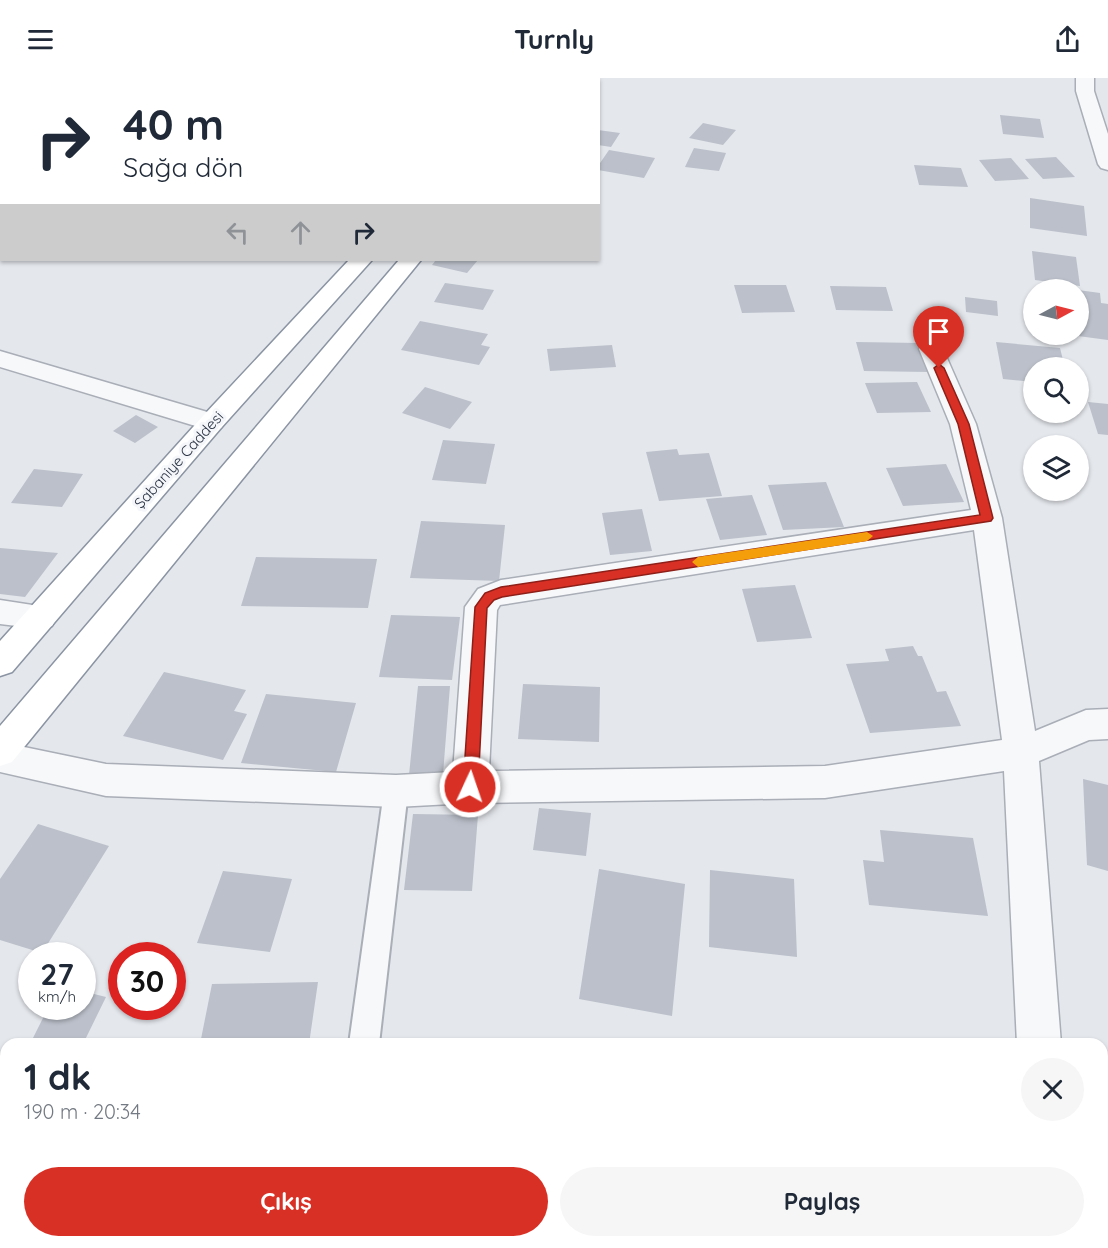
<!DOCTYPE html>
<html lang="tr">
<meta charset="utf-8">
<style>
:root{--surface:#fff;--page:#f6f6f7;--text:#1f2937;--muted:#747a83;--accent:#d93025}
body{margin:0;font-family:Quicksand,sans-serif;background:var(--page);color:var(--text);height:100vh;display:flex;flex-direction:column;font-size:22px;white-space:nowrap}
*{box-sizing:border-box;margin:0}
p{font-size:20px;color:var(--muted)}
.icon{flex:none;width:33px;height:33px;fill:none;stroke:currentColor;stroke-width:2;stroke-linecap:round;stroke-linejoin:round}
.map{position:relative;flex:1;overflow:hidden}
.panel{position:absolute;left:0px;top:960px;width:1108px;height:210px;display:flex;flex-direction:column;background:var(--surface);border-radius:18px 18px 0 0;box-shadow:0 2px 4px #0004}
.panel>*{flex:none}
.hud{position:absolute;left:0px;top:0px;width:600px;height:183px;box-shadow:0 2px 4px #0004;background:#fff;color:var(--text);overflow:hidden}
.needle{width:39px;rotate:83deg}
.buttons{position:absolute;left:1023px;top:201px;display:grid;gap:12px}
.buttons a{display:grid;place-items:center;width:66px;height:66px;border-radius:50%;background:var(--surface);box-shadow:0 2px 4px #0004;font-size:30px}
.speed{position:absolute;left:18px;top:864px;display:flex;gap:12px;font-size:30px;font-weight:700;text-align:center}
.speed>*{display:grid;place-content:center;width:78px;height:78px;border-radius:50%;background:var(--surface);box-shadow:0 2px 4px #0004;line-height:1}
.speed small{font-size:15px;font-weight:400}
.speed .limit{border:9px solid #d22;background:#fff;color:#111}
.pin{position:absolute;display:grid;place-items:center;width:51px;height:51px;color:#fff;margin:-62px -26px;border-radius:50% 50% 50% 0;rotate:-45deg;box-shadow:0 0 6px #0007}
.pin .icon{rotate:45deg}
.me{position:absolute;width:66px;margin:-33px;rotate:3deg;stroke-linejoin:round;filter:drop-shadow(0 0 4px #0008)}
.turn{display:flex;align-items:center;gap:21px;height:126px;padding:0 24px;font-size:27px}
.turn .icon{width:78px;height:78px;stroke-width:2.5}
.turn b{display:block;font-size:42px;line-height:51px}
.lanes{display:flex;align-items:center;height:57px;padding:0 24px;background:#0003;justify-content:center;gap:30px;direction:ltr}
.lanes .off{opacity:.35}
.round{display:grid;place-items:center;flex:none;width:63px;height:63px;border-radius:32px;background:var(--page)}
.head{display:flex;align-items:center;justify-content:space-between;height:102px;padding:0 24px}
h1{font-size:36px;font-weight:700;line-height:45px}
.primary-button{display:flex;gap:12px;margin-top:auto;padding:12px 24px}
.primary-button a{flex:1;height:69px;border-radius:36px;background:var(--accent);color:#fff;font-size:24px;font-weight:700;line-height:69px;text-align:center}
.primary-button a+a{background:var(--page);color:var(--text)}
header{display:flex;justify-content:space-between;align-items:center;height:78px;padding:0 24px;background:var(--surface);font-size:27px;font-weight:700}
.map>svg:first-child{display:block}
</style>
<header><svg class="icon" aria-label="menu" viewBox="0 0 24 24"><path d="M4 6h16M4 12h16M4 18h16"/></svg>Turnly<svg class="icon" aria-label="share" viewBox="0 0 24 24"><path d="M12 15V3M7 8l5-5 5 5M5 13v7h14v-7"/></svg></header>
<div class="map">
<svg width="1108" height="1170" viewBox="0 0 1108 1170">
<rect width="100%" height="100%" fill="#e4e7ec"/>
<path fill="#bbc0ca" d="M1000 37 1040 41 1044 60 1003 56Z
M703 45 736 52 723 67 689 60Z
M598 52 620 55 611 69 598 67Z
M694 70 726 75 719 93 685 89Z
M609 72 655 80 644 100 598 92V88Z
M1056 79 1075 99 1043 101 1025 81Z
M1011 80 1029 101 995 103 979 82Z
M914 87 961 90 968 109 919 107Z
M1030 120 1084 128 1087 158 1030 150Z
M1032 173 1076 179 1080 208 1035 202Z
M436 182H478L467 195 432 187Z
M445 205 494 212 483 232 434 224Z
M1039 206 1067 210 1066 212H1040Z
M734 207H786L795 234 742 235Z
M830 208 886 209 893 233 836 232Z
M1078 212 1100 215 1101 225 1108 226V262L1078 258Z
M965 219 997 223 998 238 966 234Z
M420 243 488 256 481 267 490 269 479 287 401 272Z
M856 264 919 265 929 294 864 293Z
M996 264 1060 270 1065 290H1034V304L1003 301Z
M612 267 616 289 550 293 547 271Z
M917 304 931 334 877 335 865 305Z
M425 309 472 324 450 351 402 335Z
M1088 324 1108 326V357L1098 356Z
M136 337 158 349 135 365 113 353Z
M443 362 495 366 486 406 432 402Z
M677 371 679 377 709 375 722 418 659 423 646 374Z
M946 386 964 424 903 428 886 390Z
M34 391 83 396 62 429 11 425Z
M826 404 844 449 783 452 768 407Z
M752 417 767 457 720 462 706 421Z
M642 431 652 473 610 477 602 435Z
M421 443 505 447 499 503 410 500Z
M0 470 58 475 25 519 0 516Z
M256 479 377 481 368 530 241 528Z
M795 507 812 560 757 564 742 511Z
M391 537 460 539 452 602 379 599Z
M913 568 918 578H922L937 614 946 613 961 648 870 655 846 586 889 583 885 571Z
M164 594 246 612 234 633 247 636 223 682 123 658Z
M523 606 600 609 599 664 518 661Z
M418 608H450L443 696 409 697Z
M266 616 356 625 336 694 241 685Z
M1083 701 1108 707V793L1087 787Z
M539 730 591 735 586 778 533 772Z
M413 736 478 737 472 813 404 812Z
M38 746 109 768 42 875 0 862V801Z
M880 752 973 760 988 838 869 827 863 782 884 784Z
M599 791 685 806 672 938 579 921Z
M710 792 794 801 797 879 709 869Z
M223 793 292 801 270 874 197 865Z
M318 904 309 966H200L212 906Z
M82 913 106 919 83 966H30L49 928H82Z
M6 1010V1120L0 1132V1021Z
M405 1164H551V1170H404Z"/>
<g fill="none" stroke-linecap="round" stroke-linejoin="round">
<defs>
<path id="service" d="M396 702 405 705 408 713 379 966H349L384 713 387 705Z
M322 1164H356V1170H322Z"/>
<path id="minor" d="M1076 0H1094V13L1108 56V92L1101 90 1098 86 1076 13Z
M931 264 940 266 943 271 976 346 1002 440 1035 653 1086 632 1108 631V661L1089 662 1039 683 1061 966H1017L1004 693 825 720 470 725 396 729 106 718 0 694V664L106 686 396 697 453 694 465 529 478 511 501 502 971 432 950 346 919 271 922 266ZM974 452 1002 662 825 688 489 693 497 532 500 527Z
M0 273 221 338 225 344 221 350 212 353 0 289Z
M0 522 52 530 57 539 52 548 41 551 0 546Z
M1030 1164H1078V1170H1030Z"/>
<path id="trunk" d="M525 0H543L525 2Z
M564 0H582L564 2Z
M349 182H372L221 350 12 594 0 598V563L203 338Z
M399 182H421L12 684 0 688V648Z"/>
</defs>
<use href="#service" stroke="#a9aeb7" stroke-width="4"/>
<use href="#minor" stroke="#a9aeb7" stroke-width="3"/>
<use href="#trunk" stroke="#8b94a3" stroke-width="3"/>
<use href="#service" fill="#f7f8fa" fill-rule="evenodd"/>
<use href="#minor" fill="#f7f8fa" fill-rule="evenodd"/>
<use href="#trunk" fill="#fff" fill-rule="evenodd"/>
</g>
<path fill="#d93025" stroke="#8d1f18" stroke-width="1.5" d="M939 286 944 290 969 346 993 440 991 443 502 519 494 522 487 530 478 709 476 713 470 715 465 713 463 709 475 529 485 515 501 509 980 437 958 346 934 290Z"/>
<path fill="#f59e0b" d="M867 454 873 458 867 463 698 489 692 484 698 479Z"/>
<g text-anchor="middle" stroke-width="6" stroke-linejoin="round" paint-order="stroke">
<g font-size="15" fill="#2b3445" stroke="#f4f6f9">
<text transform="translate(179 382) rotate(-48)" y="5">Şabaniye Caddesi</text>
</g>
</g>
</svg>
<div class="buttons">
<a><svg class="needle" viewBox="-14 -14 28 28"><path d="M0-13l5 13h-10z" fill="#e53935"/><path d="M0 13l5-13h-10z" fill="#747a83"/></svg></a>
<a><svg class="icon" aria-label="search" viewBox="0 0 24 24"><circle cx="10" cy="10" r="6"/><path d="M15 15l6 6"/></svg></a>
<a><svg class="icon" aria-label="layers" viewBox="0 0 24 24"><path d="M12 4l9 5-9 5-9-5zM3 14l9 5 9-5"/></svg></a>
</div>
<div class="speed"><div>27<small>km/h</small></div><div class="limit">30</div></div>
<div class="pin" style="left:939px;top:290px;background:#d93025"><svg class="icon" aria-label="arrive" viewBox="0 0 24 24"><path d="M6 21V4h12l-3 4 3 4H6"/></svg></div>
<svg class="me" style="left:470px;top:709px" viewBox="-20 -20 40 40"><circle r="17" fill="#d93025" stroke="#fff" stroke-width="3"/><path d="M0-11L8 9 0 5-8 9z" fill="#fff"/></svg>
<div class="hud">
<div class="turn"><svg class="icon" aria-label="right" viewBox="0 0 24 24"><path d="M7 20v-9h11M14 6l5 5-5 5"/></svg><div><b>40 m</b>Sağa dön</div></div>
<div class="lanes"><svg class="icon off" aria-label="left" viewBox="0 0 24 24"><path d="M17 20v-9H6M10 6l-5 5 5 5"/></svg><svg class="icon off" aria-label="ahead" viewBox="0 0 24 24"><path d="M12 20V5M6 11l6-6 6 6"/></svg><svg class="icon" aria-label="right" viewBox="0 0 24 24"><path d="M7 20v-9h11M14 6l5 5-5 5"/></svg></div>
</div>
<section class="panel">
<div class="head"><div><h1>1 dk</h1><p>190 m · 20:34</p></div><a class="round"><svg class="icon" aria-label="close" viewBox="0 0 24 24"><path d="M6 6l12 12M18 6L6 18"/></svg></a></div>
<div class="primary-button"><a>Çıkış</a><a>Paylaş</a></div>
</section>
</div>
